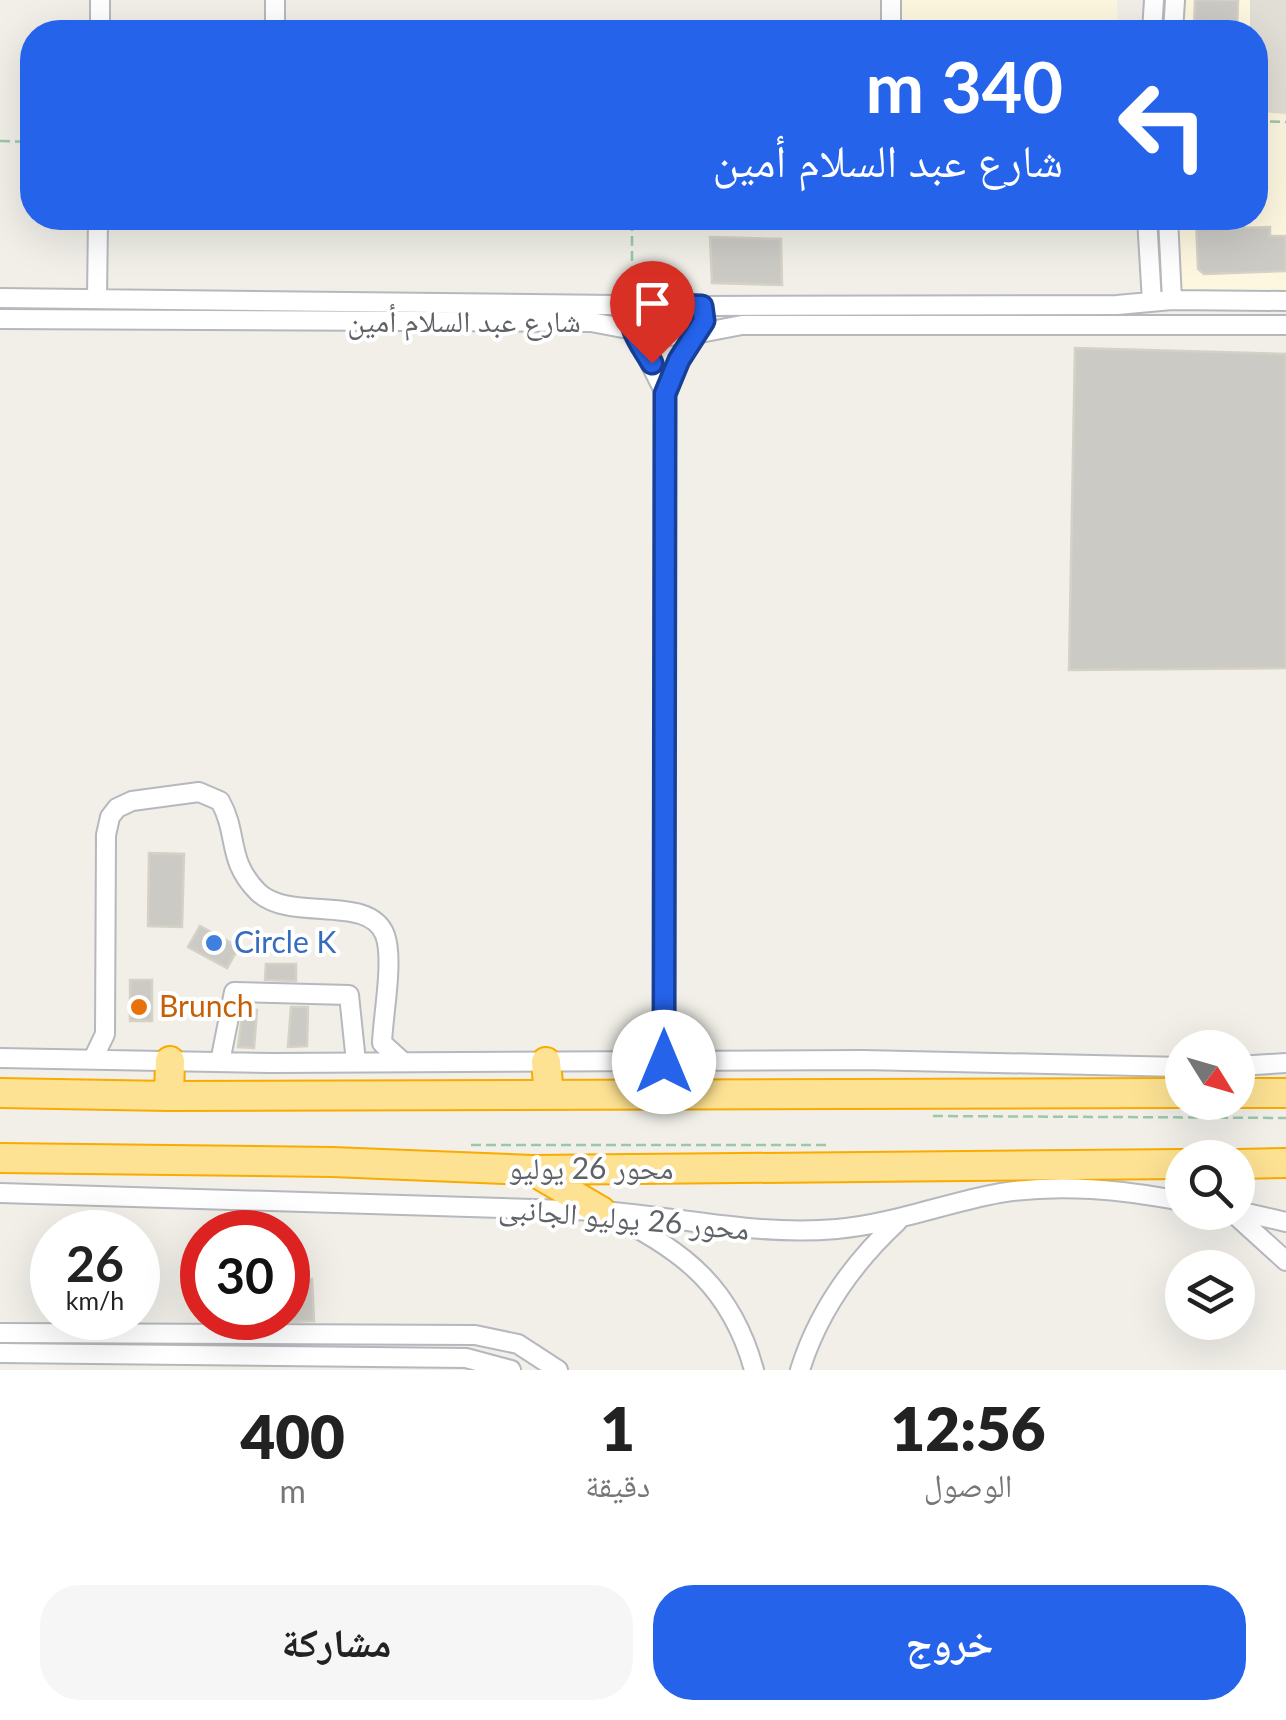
<!DOCTYPE html>
<html lang="ar">
<meta charset="utf-8">
<style>
:root{--surface:#fff;--page:#f6f6f6;--text:#222;--muted:#767676;--accent:#2563eb}
body{margin:0;font-family:Lato,"Noto Naskh Arabic",sans-serif;background:var(--page);color:var(--text);direction:rtl;height:100vh;display:flex;flex-direction:column;font-size:38px;white-space:nowrap}
*{box-sizing:border-box;margin:0}
p{font-size:32px;color:var(--muted)}
.icon{flex:none;width:55px;height:55px;fill:none;stroke:currentColor;stroke-width:2;stroke-linecap:round;stroke-linejoin:round}
.map{position:relative;height:1370px;overflow:hidden;direction:ltr}
.side{display:flex;flex-direction:column;background:var(--surface);flex:1}
.side>*{flex:none}
.top-card{position:absolute;left:20px;top:20px;width:1248px;height:210px;border-radius:40px;box-shadow:0 10px 40px #0002;direction:rtl;background:#2563eb;color:#fff;overflow:hidden}
.needle{width:65px;rotate:127deg}
.buttons{position:absolute;left:1165px;top:1030px;display:grid;gap:20px}
.buttons a{display:grid;place-items:center;width:90px;height:90px;border-radius:50%;background:var(--surface);box-shadow:0 10px 40px #0002;font-size:50px}
.speed{position:absolute;left:30px;top:1210px;display:flex;gap:20px;font-size:50px;font-weight:700;text-align:center}
.speed>*{display:grid;place-content:center;width:130px;height:130px;border-radius:50%;background:var(--surface);box-shadow:0 10px 40px #0002;line-height:1}
.speed small{font-size:25px;font-weight:400}
.speed .limit{border:15px solid #d22;background:#fff;color:#111}
.pin{position:absolute;display:grid;place-items:center;width:85px;height:85px;color:#fff;margin:-102px -42px;border-radius:50% 50% 50% 0;rotate:-45deg;box-shadow:0 0 10px #0007}
.pin .icon{rotate:45deg}
.me{position:absolute;width:110px;margin:-55px;rotate:0deg;stroke-linejoin:round;filter:drop-shadow(0 0 8px #0008)}
.turn{display:flex;align-items:center;gap:35px;height:210px;padding:0 40px;font-size:45px}
.turn .icon{width:130px;height:130px;stroke-width:2.5}
.turn b{display:block;font-size:70px;line-height:85px}
.eta{display:flex;justify-content:space-evenly;align-items:center;height:170px;text-align:center}
.eta b{font-size:60px;font-weight:800;line-height:70px}
.action{display:flex;gap:20px;margin-top:auto;padding:20px 40px}
.action a{flex:1;height:115px;border-radius:40px;background:var(--accent);color:#fff;font-size:40px;font-weight:800;line-height:115px;text-align:center}
.action a+a{background:var(--page);color:var(--text)}
.map>svg:first-child{display:block}
</style>
<div class="map">
<svg width="1286" height="1370" viewBox="0 0 1286 1370">
<rect width="100%" height="100%" fill="#f1efe8"/>
<path fill="#fef7e0" d="M898 0H1117L1118 32H898Z
M1168 0H1286V307L1230 306 1167 311 1161 218H1255V32H1166Z"/>
<path fill="#e1ded6" d="M1250 0H1286V114L1262 112 1259 91 1255 90V32H1250Z"/>
<path fill="#cccac5" stroke="#d6d1c6" stroke-width="2.5" d="M1195 0H1238L1237 32H1194Z
M1196 218H1239L1238 228 1270 227V236H1286V271L1204 274 1198 269Z
M710 237 781 239 782 285 712 283Z
M1075 348 1286 354V668L1069 670Z
M149 853 184 854 182 927 148 926Z
M200 926 239 947 227 968 188 947Z
M266 964H296V981L265 980Z
M130 980H152V1021H130Z
M291 1007H308L307 1046 288 1047Z
M243 1009 257 1010 254 1048 238 1047Z
M289 1278 312 1279 314 1321 290 1322Z"/>
<g fill="none" stroke-linecap="round" stroke-linejoin="round">
<defs>
<path id="minor" d="M275 0V32
M100 32V0
M891 32V0
M1152 32 1154 0
M1173 32 1175 0
M1147 218 1152 302
M1168 218 1172 300
M0 298 702 306 1117 305 1172 300 1286 301
M97 299 98 218
M0 319 591 322 665 336 695 334 742 325H1286
M632 327 665 393
M0 1058 271 1063 863 1060 1182 1067
M93 1059 105 1034 106 835 110 817 117 808 132 801 199 792 220 801C239 835 226 860 258 892 290 923 369 893 385 935 394 960 383 1015 382 1043L403 1062
M220 1062 234 992 349 995 356 1062
M664 1063 665 393 679 360 699 330
M1238 1066 1286 1063
M0 1193 601 1211C681 1217 756 1236 837 1229 893 1224 945 1203 1000 1193 1061 1183 1122 1190 1182 1201
M1238 1211 1286 1222
M1232 1212 1286 1261
M611 1215C684 1250 732 1289 754 1370
M0 1333 475 1335 518 1344 558 1370
M0 1353 466 1358 511 1370
M800 1370C818 1312 853 1263 897 1222"/>
<path id="highway" d="M546 1062 549 1095
M0 1093 169 1096 1182 1093
M1238 1093H1286
M169 1096 170 1061
M0 1158 332 1162 532 1170 1182 1164
M1238 1164 1286 1163
M533 1171 601 1211"/>
</defs>
<use href="#minor" stroke="#b5b8bc" stroke-width="22"/>
<use href="#highway" stroke="#f9ab00" stroke-width="32"/>
<path stroke="#9cc7a9" stroke-width="2.5" stroke-dasharray="10 5" stroke-linecap="butt" d="M1255 121 1286 122
M0 141 32 142
M632 291V218
M933 1116 1286 1118
M471 1145H828
M1196 1147 1223 1146
M230 1232 231 1217"/>
<use href="#minor" stroke="#fff" stroke-width="18"/>
<use href="#highway" stroke="#fde293" stroke-width="28"/>
</g>
<g fill="none" stroke-linecap="round" stroke-linejoin="round">
<defs>
<path id="route" d="M652 363C642 345 621 322 638 304L702 306 704 321 679 360 665 394 664 1062"/>
</defs>
<use href="#route" stroke="#184099" stroke-width="25"/>
<use href="#route" stroke="#2563eb" stroke-width="18"/>
</g>
<circle fill="#3f7fe0" stroke="#fff" stroke-width="4" cx="214" cy="943" r="10"/>
<circle fill="#e8710a" stroke="#fff" stroke-width="4" cx="139" cy="1007" r="10"/>
<g text-anchor="middle" stroke-width="8" stroke-linejoin="round" paint-order="stroke">
<g font-size="30" fill="#5f6368" stroke="#fff">
<text x="464" y="332">شارع عبد السلام أمين</text>
<text x="591" y="1179">محور 26 يوليو</text>
<text transform="translate(624 1219) rotate(5)" y="10">محور 26 يوليو الجانبى</text>
</g>
<g font-size="30" fill="#366cbe" stroke="#fff" text-anchor="start">
<text x="234" y="953">Circle K</text>
</g>
<g font-size="30" fill="#c56008" stroke="#fff" text-anchor="start">
<text x="159" y="1017">Brunch</text>
</g>
</g>
</svg>
<div class="buttons">
<a><svg class="needle" viewBox="-14 -14 28 28"><path d="M0-13l5 13h-10z" fill="#e53935"/><path d="M0 13l5-13h-10z" fill="#767676"/></svg></a>
<a><svg class="icon" aria-label="search" viewBox="0 0 24 24"><circle cx="10" cy="10" r="6"/><path d="M15 15l6 6"/></svg></a>
<a><svg class="icon" aria-label="layers" viewBox="0 0 24 24"><path d="M12 4l9 5-9 5-9-5zM3 14l9 5 9-5"/></svg></a>
</div>
<div class="speed"><div>26<small>km/h</small></div><div class="limit">30</div></div>
<div class="pin" style="left:652px;top:363px;background:#d93025"><svg class="icon" aria-label="arrive" viewBox="0 0 24 24"><path d="M6 21V4h12l-3 4 3 4H6"/></svg></div>
<svg class="me" style="left:664px;top:1062px" viewBox="-20 -20 40 40"><circle r="19" fill="#fff"/><path d="M0-13L10 11 0 6-10 11z" fill="#2563eb"/></svg>
<div class="top-card">
<div class="turn"><svg class="icon" aria-label="left" viewBox="0 0 24 24"><path d="M17 20v-9H6M10 6l-5 5 5 5"/></svg><div><b>340 m</b>شارع عبد السلام أمين</div></div>
</div>
</div>
<section class="side">
<div class="eta">
<div><b>12:56</b><p>الوصول</p></div>
<div><b>1</b><p>دقيقة</p></div>
<div><b>400</b><p>m</p></div>
</div>
<div class="action"><a>خروج</a><a>مشاركة</a></div>
</section>
